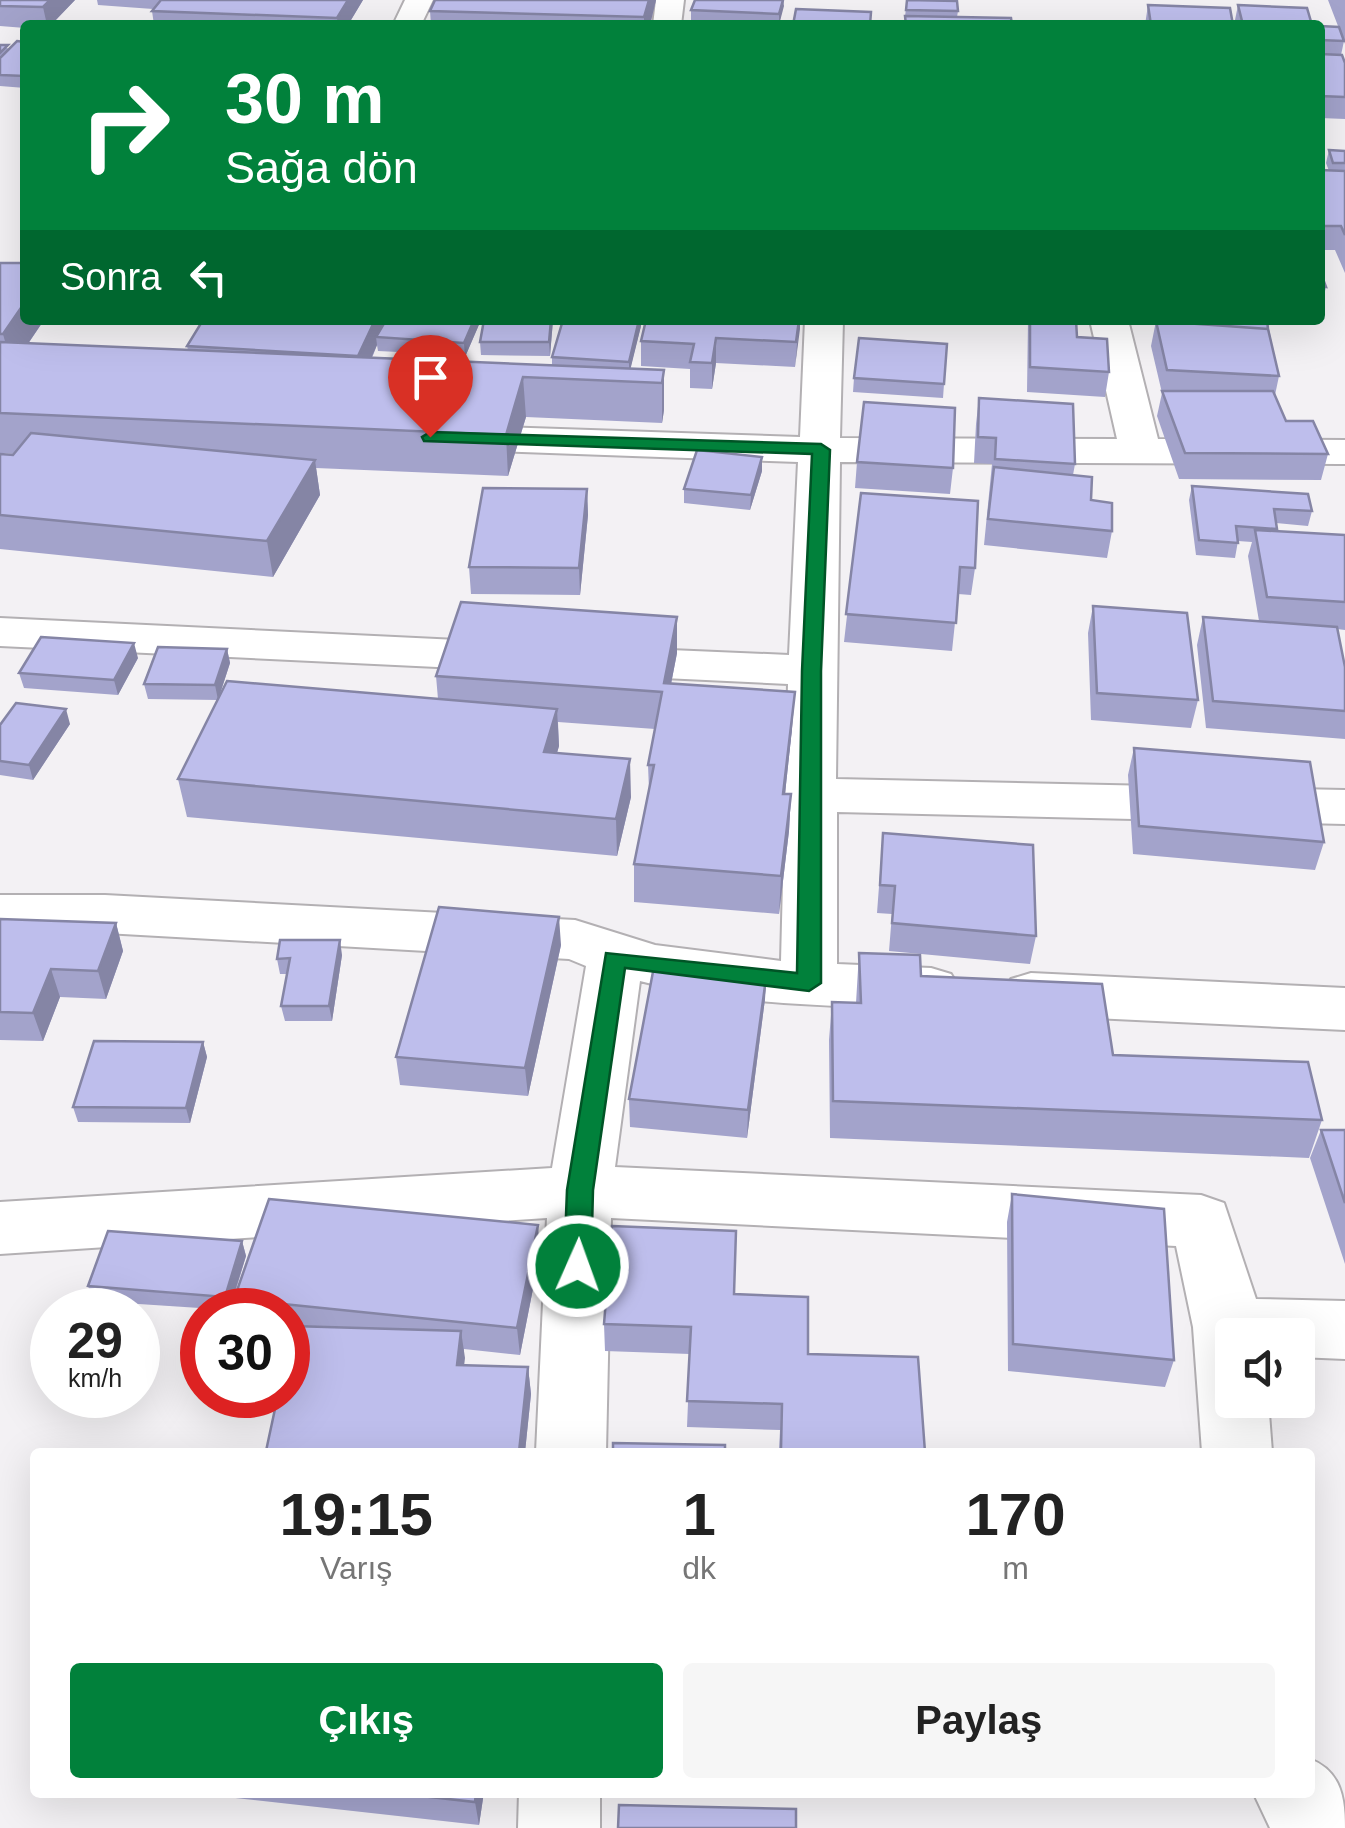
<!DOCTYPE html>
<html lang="tr">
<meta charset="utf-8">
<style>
:root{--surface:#fff;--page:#f6f6f6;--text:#222;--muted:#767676;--accent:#01813b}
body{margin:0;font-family:Arial,sans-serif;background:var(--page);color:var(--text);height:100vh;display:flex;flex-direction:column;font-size:38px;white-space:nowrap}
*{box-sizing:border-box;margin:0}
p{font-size:32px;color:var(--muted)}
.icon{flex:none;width:55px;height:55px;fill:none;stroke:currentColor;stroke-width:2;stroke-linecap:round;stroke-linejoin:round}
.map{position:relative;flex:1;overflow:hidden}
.details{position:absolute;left:30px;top:1448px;width:1285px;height:350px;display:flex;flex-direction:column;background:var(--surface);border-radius:10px;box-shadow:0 10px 40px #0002}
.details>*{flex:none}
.hud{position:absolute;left:20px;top:20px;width:1305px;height:305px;border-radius:10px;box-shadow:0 10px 40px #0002;background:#01813b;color:#fff;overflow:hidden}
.buttons{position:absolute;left:1215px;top:1318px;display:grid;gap:20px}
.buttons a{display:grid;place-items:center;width:100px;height:100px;border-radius:10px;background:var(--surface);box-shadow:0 10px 40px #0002;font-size:50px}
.speed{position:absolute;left:30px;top:1288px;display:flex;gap:20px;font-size:50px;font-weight:700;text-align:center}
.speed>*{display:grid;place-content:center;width:130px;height:130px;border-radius:50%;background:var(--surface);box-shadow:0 10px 40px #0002;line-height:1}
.speed small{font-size:25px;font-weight:400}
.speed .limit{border:15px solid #d22;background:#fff;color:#111}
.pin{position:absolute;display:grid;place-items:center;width:85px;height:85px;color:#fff;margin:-102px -42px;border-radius:50% 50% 50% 0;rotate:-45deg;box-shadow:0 0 10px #0007}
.pin .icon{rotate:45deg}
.me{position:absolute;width:110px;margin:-55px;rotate:2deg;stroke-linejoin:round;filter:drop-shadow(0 0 8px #0008)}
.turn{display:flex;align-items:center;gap:35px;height:210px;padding:0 40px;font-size:45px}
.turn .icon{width:130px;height:130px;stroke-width:2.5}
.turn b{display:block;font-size:70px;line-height:85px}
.then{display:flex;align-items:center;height:95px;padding:0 40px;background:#0003;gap:20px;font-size:38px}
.eta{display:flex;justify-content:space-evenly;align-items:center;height:170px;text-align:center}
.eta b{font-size:60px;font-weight:700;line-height:70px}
.action{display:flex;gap:20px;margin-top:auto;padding:20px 40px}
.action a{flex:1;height:115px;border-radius:10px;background:var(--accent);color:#fff;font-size:40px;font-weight:700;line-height:115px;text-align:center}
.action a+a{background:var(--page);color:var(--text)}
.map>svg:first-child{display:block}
</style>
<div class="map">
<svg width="1345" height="1828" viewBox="0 0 1345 1828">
<rect width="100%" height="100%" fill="#f3f1f4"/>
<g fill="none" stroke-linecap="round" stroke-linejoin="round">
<defs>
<path id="minor" d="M405 0H433L421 25H393Z
M656 0H684L681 25H653Z
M805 320H843L840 438 1117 439 1090 320H1128L1158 439 1345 440V464L840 462 836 779 1345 790V824L837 812V964L931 968 951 974 960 989 951 1004 931 1010C835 1005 734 1006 640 981L615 1167 1201 1195 1224 1203 1256 1299 1345 1301V1359L1298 1357V1335H1232V1400H1268L1272 1452H1202L1193 1327 1176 1246 611 1218 606 1452H536L547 1218 0 1254V1202L552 1168 586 966 569 959 105 933H0V895H105L575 920 655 945 781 961 788 684 600 675 583 671 576 661 583 651 600 647 789 655 798 462 443 449 429 446 423 437 429 428 443 425 800 437Z
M0 618 519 643 536 647 543 657 536 667 519 671 0 646Z
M1031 973 1345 988V1030L1031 1015 1011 1009 1002 994 1011 979Z
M1310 1759C1341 1771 1345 1798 1345 1828H1270L1253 1792H1310Z
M519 1792H600V1828H518Z"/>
</defs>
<use href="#minor" stroke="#b3b0b3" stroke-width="4"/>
<use href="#minor" fill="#fff" fill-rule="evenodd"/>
</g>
<path fill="#a3a3cb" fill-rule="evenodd" d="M0 0H75L51 25H25V28L0 26Z
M97 0H363L348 25H154L152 11 153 9 98 5Z
M435 0H656L650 25H431L430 11Z
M695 0H784L779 25 691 22V10Z
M907 0 958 11 957 17 1012 25H904Z
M1328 0H1345V44L1344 41 1341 55 1345 63V119L1320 118V26H1338Z
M1148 5 1233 25H1145Z
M1238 5 1312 25H1234Z
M25 42V88L0 86V45L9 49Z
M1329 150 1345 151V273L1335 250H1320V170L1329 171 1326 163Z
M0 263 25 320H44L28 344 188 350 187 346 481 320 465 357 460 356 461 362 552 366V357L641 326 630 369 664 370V410L662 423 526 417 508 476 316 468 320 495 273 577 0 549V454H14L0 453ZM377 345 378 351 419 353 416 360 372 358Z
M1320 271 1326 287 1320 311Z
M484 320H553L550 356 481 355 480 342Z
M646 320H800L795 367 716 363 712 389 690 388V369L641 366V341Z
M1028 320H1076L1077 337 1109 372 1105 397 1027 392Z
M1169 320H1267L1279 376 1275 395 1286 421 1328 454 1321 480 1179 479 1157 416 1162 393 1151 346 1156 321 1169 322Z
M854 378 944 384 943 398 853 392Z
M979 398 1075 464 1073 475 1112 531 1107 558 984 545 992 464 974 463 976 424Z
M857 462 953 468 950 494 855 488Z
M762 471 750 510 684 503V489Z
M1192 486 1312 511 1308 526 1276 523 1277 531 1345 535V630L1337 629 1345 667V739L1206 728 1197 645 1203 617 1259 621 1248 556 1252 542 1238 541 1235 558 1196 555 1189 500Z
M587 489 588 515 580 595 471 594 469 567Z
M861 493 975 568 971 595 958 594 952 651 844 642Z
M1093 606 1198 700 1191 728 1091 720 1088 633Z
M677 617V653L671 684 792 729 785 794H791L789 831 779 914 634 902V864L649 790 648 765 655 729 558 722 559 746 557 753 631 797 617 856 187 817 178 779 218 700 148 699 144 684 227 649 230 663 218 700 438 699 436 676Z
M138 658 118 695 24 688 19 673Z
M70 724 33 780 0 775V725Z
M1134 748 1324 842 1315 870 1133 854 1128 775Z
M883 833 1036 936 1030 964 889 951 892 914 877 913Z
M0 919 116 923 123 951 106 999 60 997 43 1041 0 1040Z
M561 945 528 1096 400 1085 396 1057Z
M859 953 921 976 1113 1055 1322 1120 1309 1158 830 1138 829 1040 832 1002 856 1003Z
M342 955 332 1021H285L281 1006 287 974H280L277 959Z
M765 999 747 1138 630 1127 629 1099Z
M203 1042 207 1057 190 1123 78 1122 73 1107Z
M1321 1130H1345V1264L1310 1158Z
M1012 1194 1174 1360 1165 1387 1008 1371 1007 1222Z
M242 1241 246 1256 230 1310 93 1301 88 1286Z
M540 1253 520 1355 464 1349V1365L528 1367 531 1394 525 1452H267L291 1331H288V1310H237L234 1299Z
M734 1294 808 1354 925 1452H779L780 1430 687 1427 690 1354 605 1351 604 1324Z
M216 1792H484L479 1825 217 1796Z"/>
<path fill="#8585a5" d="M50 0H75L51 25H47L43 7Z
M348 0H363L348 25H338L337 18Z
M649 0H656L650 25H644V17Z
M783 0 784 6 779 25V14Z
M25 302V320H44L12 367 3 334Z
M375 320H389L376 337 377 345 361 381 358 356Z
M474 320H481L465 357 464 343Z
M551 320H553L550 356 549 342Z
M639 320H641V326L629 375V362Z
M799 320H800V329L795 367Z
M716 338V363L712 389V363Z
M664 370V410L662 423V383Z
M523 377 526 417 508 476 506 435Z
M762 457V471L750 510 751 495Z
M315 460 320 495 273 577 267 541Z
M587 489 588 515 580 595 579 568Z
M677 617V653L664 720V683Z
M134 643 138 658 118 695 114 680Z
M227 649 230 663 218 700 215 685Z
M795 692 792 729 781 831 783 794Z
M66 709 70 724 33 780 29 765Z
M557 709 559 746 546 789 544 752Z
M630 759 631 797 617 856 616 819Z
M791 794 789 831 779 914 781 876Z
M559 917 561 945 528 1096 525 1068Z
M116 923 123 951 106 999 98 971Z
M340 940 342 955 332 1021 329 1006Z
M51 969 60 997 43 1041 33 1013Z
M767 971 765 999 747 1138 748 1110Z
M203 1042 207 1057 190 1123 186 1108Z
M538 1225 540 1253 520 1355 517 1328Z
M242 1241 246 1256 229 1310 225 1297Z
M461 1331 465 1358 461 1392 457 1365Z
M528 1367 531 1394 525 1452H519Z
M476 1792H484L479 1825 475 1802Z"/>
<path fill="#bebeec" stroke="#8585a5" stroke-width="2.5" d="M0 0H50L43 7 0 6Z
M161 0H348L337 18 152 11Z
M435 0H649L644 17 430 11Z
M695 0H783L779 14 691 10Z
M907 0 957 1 958 11 906 10Z
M1148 5 1230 8 1233 25H1151Z
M1238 5 1307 8 1312 25H1243Z
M796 9 871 12 870 25H793Z
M905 16 1011 18 1012 25H906Z
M1320 26 1339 27 1344 41 1320 40Z
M17 41 25 42V76L0 75V58Z
M0 45H8L0 53Z
M1320 54 1342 55 1345 63V97L1320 96Z
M1329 150 1345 151V163H1333Z
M1320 170 1345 171V235L1341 226H1320Z
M0 263H25V302L3 334H0Z
M1320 271 1326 287 1320 286Z
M203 320H375L358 356 187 346Z
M386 320H474L464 343 376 337Z
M484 320H551L549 342H480Z
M563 320H639L629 362 552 357Z
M646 320H799L796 342 716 338 712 363 690 362 694 344 641 341Z
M1030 320H1076L1077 337 1107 339 1109 372 1030 367Z
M1172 320H1267L1268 329 1172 322Z
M1156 321 1268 329 1279 376 1167 370Z
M859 338 947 344 944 384 854 378Z
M0 342 664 370 662 383 523 377 506 435 0 413Z
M420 349 460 351 456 362 416 360Z
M1162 391H1273L1286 421H1313L1328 454 1185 453Z
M979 398 1073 404 1075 464 995 459 996 438 978 437Z
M864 402 955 408 953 468 857 462Z
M31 433 315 460 267 541 0 515V454L13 455Z
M697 450 762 457 751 495 684 489Z
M994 467 1092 477 1091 500 1112 503V531L988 519Z
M1192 486 1308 494 1312 511 1274 509 1277 529 1236 526 1238 543 1199 540Z
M483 488 587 489 579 568 469 567Z
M861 493 978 501 975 568 960 567 956 623 846 614Z
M1255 530 1345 535V602L1267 597Z
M461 602 677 617 664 683 795 692 783 794H791L781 876 634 864 654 765H648L662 692 436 676Z
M1093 606 1187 613 1198 700 1097 693Z
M1203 617 1337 627 1345 667V711L1213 701Z
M41 637 134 643 114 680 19 673Z
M158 647 227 649 215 685 144 684Z
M227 681 557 709 544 752 630 759 616 819 178 779Z
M16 703 66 709 29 765 0 761V725Z
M1134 748 1310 762 1324 842 1139 826Z
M883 833 1033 845 1036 936 892 923 895 886 880 885Z
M439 907 559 917 525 1068 396 1057Z
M0 919 116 923 98 971 51 969 33 1013 0 1012Z
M280 940H340L329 1006H281L290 958 277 959Z
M859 953 920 955 921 976 1102 984 1113 1055 1308 1062 1322 1120 833 1101 832 1002 861 1003Z
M655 961 767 971 748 1110 629 1099Z
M94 1041 203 1042 186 1108 73 1107Z
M1321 1130H1345V1203Z
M1012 1194 1164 1209 1174 1360 1013 1344Z
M269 1199 538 1225 517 1328 234 1299Z
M612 1226 736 1231 734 1294 808 1297V1354L918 1357 925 1452H870L781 1449 782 1404 687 1401 691 1327 604 1324Z
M108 1231 242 1241 225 1297 88 1286Z
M292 1326 461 1331 457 1365 528 1367 519 1452H324L266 1451 278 1395H288V1346Z
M613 1443 725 1445V1452H613Z
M386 1792H476L475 1802Z
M619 1805 796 1809V1828H618Z"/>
<path fill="#01813b" stroke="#015426" stroke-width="2.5" d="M430 432 821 444 830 450 821 671V983L809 991 625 968 593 1190 591 1266 587 1273H568L564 1266 567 1190 606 953 797 973 802 671 812 454 424 441 422 437Z"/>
</svg>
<div class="buttons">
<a><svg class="icon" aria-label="sound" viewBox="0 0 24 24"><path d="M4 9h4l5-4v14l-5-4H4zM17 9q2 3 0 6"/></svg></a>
</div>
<div class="speed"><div>29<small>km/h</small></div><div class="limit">30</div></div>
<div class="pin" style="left:430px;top:437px;background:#d93025"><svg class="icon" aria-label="arrive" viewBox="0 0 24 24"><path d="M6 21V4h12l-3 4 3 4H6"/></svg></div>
<svg class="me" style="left:578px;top:1266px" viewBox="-20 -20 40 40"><circle r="17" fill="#01813b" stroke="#fff" stroke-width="3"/><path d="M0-11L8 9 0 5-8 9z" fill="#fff"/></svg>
<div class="hud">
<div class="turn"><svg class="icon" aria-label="right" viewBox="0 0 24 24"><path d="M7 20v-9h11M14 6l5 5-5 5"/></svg><div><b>30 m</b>Sağa dön</div></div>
<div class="then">Sonra<svg class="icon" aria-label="left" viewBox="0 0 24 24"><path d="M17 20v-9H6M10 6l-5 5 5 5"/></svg></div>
</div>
<section class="details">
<div class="eta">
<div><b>19:15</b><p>Varış</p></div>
<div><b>1</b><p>dk</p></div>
<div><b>170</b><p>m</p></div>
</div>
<div class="action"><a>Çıkış</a><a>Paylaş</a></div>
</section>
</div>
